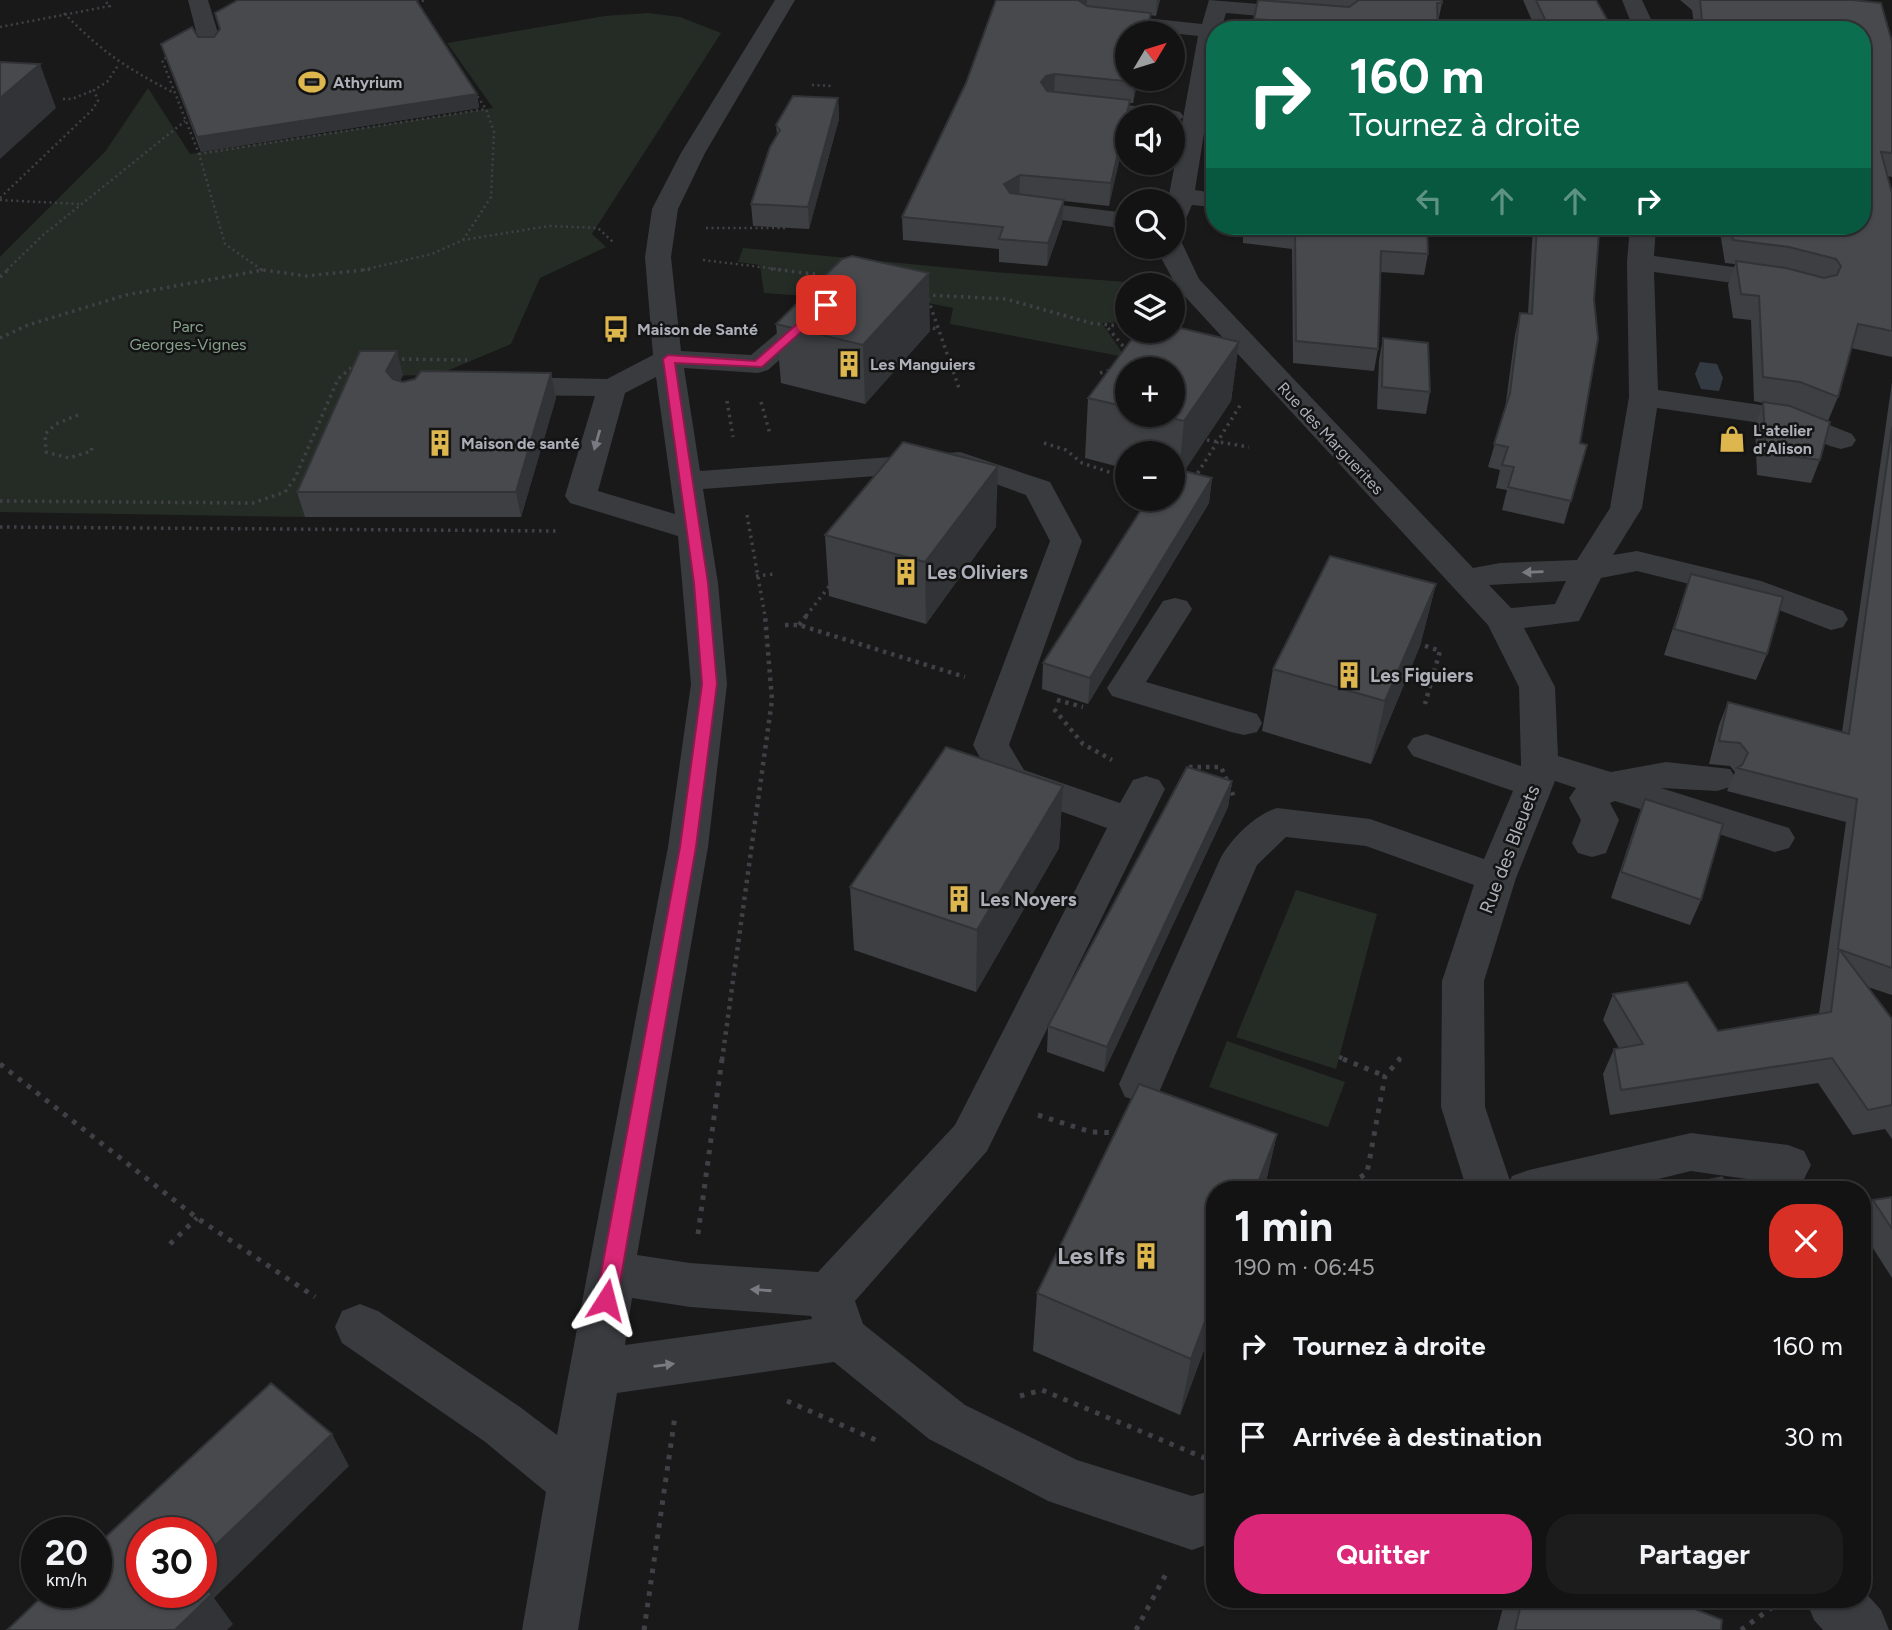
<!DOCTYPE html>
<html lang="fr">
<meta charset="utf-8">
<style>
:root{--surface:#131314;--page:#1c1c1d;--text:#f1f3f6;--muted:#9d9ea0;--line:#323234;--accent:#db2777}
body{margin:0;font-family:Figtree,sans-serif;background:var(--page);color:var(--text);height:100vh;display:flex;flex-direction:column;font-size:26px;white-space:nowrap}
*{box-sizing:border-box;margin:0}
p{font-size:23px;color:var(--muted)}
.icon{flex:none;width:38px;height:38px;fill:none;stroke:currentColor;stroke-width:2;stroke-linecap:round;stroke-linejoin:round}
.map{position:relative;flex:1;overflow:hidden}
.side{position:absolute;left:1206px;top:1181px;width:665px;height:427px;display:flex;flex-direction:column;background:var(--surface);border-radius:28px;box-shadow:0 2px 5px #0004,0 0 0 2px var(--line)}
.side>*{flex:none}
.top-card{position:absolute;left:1206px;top:21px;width:665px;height:214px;border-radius:28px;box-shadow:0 2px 5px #0004,0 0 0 2px var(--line);background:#0b6e4f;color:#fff;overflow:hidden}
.needle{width:46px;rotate:52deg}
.tools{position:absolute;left:1115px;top:21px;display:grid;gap:14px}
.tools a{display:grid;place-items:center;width:70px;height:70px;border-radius:50%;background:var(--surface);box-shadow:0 2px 5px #0004,0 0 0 2px var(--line);font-size:35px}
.speed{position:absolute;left:21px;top:1517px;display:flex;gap:14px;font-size:35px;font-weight:700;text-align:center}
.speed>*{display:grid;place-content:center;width:91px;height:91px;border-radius:50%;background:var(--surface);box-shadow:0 2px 5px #0004,0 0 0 2px var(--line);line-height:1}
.speed small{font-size:18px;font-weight:400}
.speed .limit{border:10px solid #d22;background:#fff;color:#111}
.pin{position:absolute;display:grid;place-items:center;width:60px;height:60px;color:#fff;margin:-30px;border-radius:14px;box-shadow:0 4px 10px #0006}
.me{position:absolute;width:77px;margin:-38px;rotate:9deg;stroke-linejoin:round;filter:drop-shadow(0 0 5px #0008)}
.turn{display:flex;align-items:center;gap:24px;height:147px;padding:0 28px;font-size:32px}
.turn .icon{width:91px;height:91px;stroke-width:2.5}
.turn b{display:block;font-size:49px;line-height:60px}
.lanes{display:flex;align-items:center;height:66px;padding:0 28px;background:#0003;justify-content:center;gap:35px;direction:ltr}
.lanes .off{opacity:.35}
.round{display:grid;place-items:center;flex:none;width:74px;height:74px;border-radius:28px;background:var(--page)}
.summary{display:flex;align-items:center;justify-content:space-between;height:119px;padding:0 28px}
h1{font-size:42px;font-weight:700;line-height:52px}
.cta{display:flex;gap:14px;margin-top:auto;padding:14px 28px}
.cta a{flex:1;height:80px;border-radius:28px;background:var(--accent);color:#fff;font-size:28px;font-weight:700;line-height:80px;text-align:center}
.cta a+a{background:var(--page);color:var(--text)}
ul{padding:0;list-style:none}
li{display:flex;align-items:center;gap:21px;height:91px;padding:0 28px}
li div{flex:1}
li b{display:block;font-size:26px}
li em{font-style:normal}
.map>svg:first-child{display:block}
</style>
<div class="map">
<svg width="1892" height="1630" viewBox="0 0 1892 1630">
<rect width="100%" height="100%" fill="#19191a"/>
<path fill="#252c26" d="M648 13 680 17 721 33 592 234 606 247 540 278 511 344 437 375 367 376 305 517 0 512V257L105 152 148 88 190 154 493 108 447 43 605 16Z
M743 248 993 272 1140 283 1141 285H1127V322L1102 323 1125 357 950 324 953 308 810 279 806 296 764 293 760 265 738 262Z
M1296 890 1377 914 1336 1069 1236 1037Z
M1227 1041 1345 1082 1328 1127 1209 1087Z"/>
<path fill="#343a42" d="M1700 362 1717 364 1723 378 1719 391 1701 389 1695 374Z"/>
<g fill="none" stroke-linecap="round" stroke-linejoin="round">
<path stroke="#404146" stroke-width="2.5" stroke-dasharray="2 3.5" stroke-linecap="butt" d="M411 3 427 0
M64 13C103 53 125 67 174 93
M0 27 110 6 104 0
M171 55 162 60 199 154 225 244 262 270
M812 85 833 86
M63 99H72L94 90
M199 154 486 109
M0 198 92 110 98 101 94 90 107 82 119 64
M0 200 79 204
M706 228H785
M463 240 491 197 494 132 486 109 475 93
M703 260 785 270
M7 270 42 236 185 121
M261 270H265
M363 270 432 254 463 240 549 226 598 228 614 243"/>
<path stroke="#404146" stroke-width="3.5" stroke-dasharray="2.5 4.5" stroke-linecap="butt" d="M771 269 815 274
M0 277 9 269
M926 295 1006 299 1091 323 1127 327
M928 299 960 391
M926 327 938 329
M1108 328 1128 352
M0 338 28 325 126 295 263 270 306 276 372 269
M395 359 467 360
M1100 373 1112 370
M727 401 733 437
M761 402 770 434
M78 415 56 424 45 434 46 452 69 458 92 451 91 445
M1207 440 1249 447
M1044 443 1066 450 1082 463 1127 478
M1194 479 1241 404
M0 501 253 503 285 492 295 478 338 379 357 363
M747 515 765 616
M0 527 558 531
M756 576 774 574
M806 616 831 584"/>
<path stroke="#404146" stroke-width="4.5" stroke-dasharray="3.5 5" stroke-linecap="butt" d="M785 625H799L965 677
M799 625 807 615
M1417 643 1440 651 1425 704
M1057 700 1083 707
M1054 709 1083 744 1112 760
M1189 767H1221L1234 797
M1339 1057 1347 1060
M722 1060 772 700 765 615
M1398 1060 1402 1056"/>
<path stroke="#404146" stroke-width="5" stroke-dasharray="4.5 7" stroke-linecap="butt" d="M1343 1059 1385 1076
M0 1064 197 1218 315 1297
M1038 1115 1091 1132 1121 1133
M1260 1183 1275 1190
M1341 1190 1367 1173 1385 1076 1400 1059
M698 1234 722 1059
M170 1244 197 1218
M1020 1396 1042 1390 1207 1459
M787 1401 878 1441
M644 1630 675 1416
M1136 1630 1167 1572
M1741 1630 1777 1604"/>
<path fill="#3a3b3f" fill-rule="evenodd" d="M188 0H208L221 43 218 48H202L199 43Z
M775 0H795L705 153 678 209 671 257 681 351 751 355 807 308H827L831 314 768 370 758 373 684 368 700 471 960 452 1050 482 1082 541 1009 745 1024 770 1120 803 1133 780 1146 776 1159 780 1165 789 987 1151 855 1301 863 1324 965 1405 1077 1460 1192 1496 1214 1490V1542L1192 1550 1048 1501 929 1439 834 1362 617 1393 578 1630H522L546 1492 484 1441 342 1343 335 1327 342 1311 360 1304 378 1311 520 1407 557 1435 668 847 691 684 678 536 570 503 565 496 595 396 502 395 492 392 487 386 492 380 502 377 607 379 653 355 645 257 652 209 681 153ZM656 377 675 514 598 491 625 393ZM957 470 1026 495 1050 541 973 745 997 788 1107 828 955 1125 818 1272 690 1263 637 1255 708 847 727 684 718 583 703 489ZM632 1298 690 1307 811 1316 812 1319 625 1345Z
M1209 0 1308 8 1319 14 1308 20 1226 13 1221 30H1214V70L1195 190 1214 193V207L1192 205 1181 230 1172 233V201H1168L1198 36 1098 25 1087 19 1098 13 1202 24Z
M1622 0H1642L1656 30H1634Z
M1077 100 1172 110 1180 112 1184 117 1172 124V117L1127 119 1069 112 1065 107 1069 102Z
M1019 200 1127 213V229L1010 213 1006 208 1010 203Z
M1630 226H1656L1654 256 1784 274 1793 276 1797 282 1793 288 1784 290 1654 272 1658 390 1789 409 1852 434 1856 440 1852 446 1841 449 1830 446 1782 426 1657 408 1642 508 1613 555 1637 551 1761 581 1843 611 1848 619 1843 627 1831 630 1750 599 1637 571 1601 578 1579 621 1524 628 1555 687 1558 756 1611 772 1666 762 1730 769 1736 778 1730 787 1717 791 1661 788 1789 828 1795 838 1789 848 1775 852 1615 801 1610 803 1619 820 1606 853 1592 857 1578 853 1572 843 1581 820 1569 798 1576 788 1555 781 1516 878 1484 981 1485 1107 1510 1181 1512 1176 1529 1170 1691 1133 1788 1145 1804 1151 1811 1165 1804 1179 1788 1185 1691 1171 1613 1190H1467L1441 1107 1442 981 1474 885 1366 846 1286 837 1257 865 1157 1097 1141 1102 1125 1097 1119 1084 1221 857C1233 837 1255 815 1277 808L1370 819 1484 859 1513 791 1413 756 1407 747 1413 738 1426 734 1521 766V763L1519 687 1488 625 1178 289 1159 254V247H1172V239L1181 241 1199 279 1473 568 1500 563 1577 560 1610 508 1629 397 1627 262ZM1566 581 1555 604 1511 608 1489 585Z
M1175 598 1187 601 1192 609 1146 682 1257 714 1262 723 1257 732 1244 735 1231 732 1112 696 1107 688 1163 601Z
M1862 1589 1881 1610 1889 1630H1823L1814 1620 1806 1600H1862Z"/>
</g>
<path fill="#3e3f42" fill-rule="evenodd" d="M996 0H1160L1156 16 1150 15 1149 33H1127L1138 79 1133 103H1130L1109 206 1064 201 1062 223 1047 266 999 262V249L903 240 902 217 966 83Z
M1258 0H1442V3L1438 22V30H1253Z
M1523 0H1596L1613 30H1536Z
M1680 0H1853L1892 42V177L1887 176 1892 193V357L1851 348 1838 397 1828 421 1820 460 1811 483 1757 475 1755 425 1763 403 1754 401 1751 320 1733 318 1728 285 1735 264 1725 263 1719 226H1862V30H1695L1692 10Z
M198 37 477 94 479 108 201 152 161 44Z
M838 98 839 119 809 229 753 226 751 204 777 135 776 125Z
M1243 226H1427L1428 254 1424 275 1380 272 1378 349 1374 371 1293 363 1292 249 1243 243Z
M1533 226H1595L1580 443 1587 445 1564 524 1502 510 1507 490 1496 488 1500 470 1488 467 1505 409 1515 335 1520 313 1528 314Z
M776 324 930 331 865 404 781 383Z
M1172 326 1239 342 1231 401 1184 471 1212 478 1209 503 1088 704 1042 689 1043 663 1148 499H1172V453H1127V469L1085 458 1088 398 1138 331H1172ZM1127 369H1172V415H1127Z
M1383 338 1430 392 1426 414 1377 409 1379 360Z
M551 373 556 398 521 517H305L297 492 403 375 400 381 403 382Z
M1892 382V995L1868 987 1892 1019V1139L1885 1129 1853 1135 1818 1083 1610 1115 1603 1074 1614 1049 1619 1048 1603 1020 1613 994 1718 1031 1819 1014 1846 822 1727 791 1735 772 1730 766 1709 764 1719 725 1728 702 1842 732Z
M996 527 926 624 829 596 825 535Z
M1691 574 1767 654 1756 680 1664 655 1682 600Z
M1436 584 1420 646 1371 764 1262 731 1273 669Z
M1232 781 1228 807 1104 1072 1047 1052 1048 1026Z
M1063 786 1059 848 976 992 854 950 850 887Z
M1645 799 1701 900 1690 925 1611 898 1635 825Z
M1277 1134 1264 1190H1214V1323L1180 1415 1033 1351 1037 1293Z
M1892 1197V1278L1862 1231V1217L1873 1200Z
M1505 1600H1673L1721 1630H1497Z"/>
<path fill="#323336" d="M1073 0H1087L1086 9Z
M1157 0H1160L1156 16Z
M1151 13 1149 33H1146Z
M40 64 56 108 0 159V98Z
M1055 74 1054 95 1045 97 1041 82 1046 76Z
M1135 79H1138L1133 103 1134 82Z
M477 94 479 108 201 152 197 137Z
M838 98 839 119 809 229 808 207Z
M1130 100 1129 117H1127V128L1109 206 1111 183Z
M1020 175 1019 197 1004 206V184Z
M1064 200 1062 223 1047 266 1048 243Z
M929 273 930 331 865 404 863 345Z
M1239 342 1231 401 1178 481 1184 421Z
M397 351 403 375 392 395 386 371Z
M551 373 556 398 521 517 516 492Z
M998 466 996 527 926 624 925 562Z
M1212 478 1209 503 1088 704 1090 678Z
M1436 584 1420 646 1371 764 1385 701Z
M1232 781 1228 807 1104 1072 1107 1047Z
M1063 786 1059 848 976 992 977 930Z
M1277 1134 1264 1190H1255Z
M1214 1297V1323L1180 1415 1191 1359Z
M332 1434 349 1466 214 1598 233 1624 227 1630H175L201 1590V1559Z"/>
<path fill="#48494d" stroke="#323336" stroke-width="2" d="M238 0H416L477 94 197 137 161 44 192 27 198 37H214L220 29 215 13Z
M996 0H1078L1087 6 1151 13 1146 33H1127V79H1135L1134 82 1055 74 1046 76 1041 82 1047 91 1130 100 1111 183 1020 175 1004 184 1010 193 1064 200 1048 243 999 239 1003 227 902 217 966 83Z
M1258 0 1349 7 1359 0H1442V3H1437L1438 30H1266L1267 20 1254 19Z
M1536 0H1596L1613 30H1550Z
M1700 0H1853L1881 3 1892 42V153L1881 152 1892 193V331L1858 324 1838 397 1800 382 1763 377 1759 296 1741 294 1736 261 1786 268 1824 278 1837 275 1841 266 1836 259 1789 247 1733 240 1731 226H1862V30H1703Z
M0 62 40 64 0 98Z
M793 96 838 98 808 207 751 204 770 147 780 130 776 125Z
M1277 226H1427L1428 254 1381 251 1378 349 1296 341 1295 228Z
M1537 226H1595L1594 233 1599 234 1594 299 1598 339 1580 443 1587 445 1571 501 1508 487 1514 467 1502 465 1508 447 1494 444 1510 393 1520 313 1532 314Z
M852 256 929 273 863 345 776 324 842 259Z
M1172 326 1239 342 1184 421 1157 415H1172V369H1127V407L1088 398 1138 331H1172Z
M1383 338 1428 343 1430 392 1382 387Z
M360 351H397L386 371 393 379 403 382 415 379 421 371 551 373 516 492H297Z
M1763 402 1790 406 1830 422 1820 460 1766 453Z
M1892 427V968L1838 949 1857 799 1737 768 1742 765 1748 753 1740 743 1719 741 1728 702 1849 734Z
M903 442 998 466 925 562 825 535Z
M1172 468 1212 478 1090 678 1043 663 1148 499H1172Z
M1330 556 1436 584 1385 701 1273 669Z
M1691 574 1783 597 1767 654 1674 629Z
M946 747 1063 786 977 930 850 887Z
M1187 767 1232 781 1107 1047 1048 1026Z
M1645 799 1723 824 1701 900 1621 872Z
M1839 949 1892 1019V1105L1868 1110 1832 1058 1621 1090 1614 1049 1643 1044 1613 994 1687 982 1718 1031 1831 1012Z
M1139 1084 1277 1134 1255 1190H1214V1297L1191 1359 1037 1293Z
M1722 1177 1730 1190H1660Z
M1892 1197V1229L1873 1200Z
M271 1383 332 1434 201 1559V1533H142V1592H201V1585L212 1594 175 1630H7L47 1592H96V1546Z
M1522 1600H1673L1722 1620 1721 1630H1515Z"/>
<defs><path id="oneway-solid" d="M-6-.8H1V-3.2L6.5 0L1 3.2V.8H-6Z" transform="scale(1.75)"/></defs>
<g fill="#797b82">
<use href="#oneway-solid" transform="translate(597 440) rotate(106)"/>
<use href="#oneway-solid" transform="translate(1533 572) rotate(178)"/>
<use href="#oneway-solid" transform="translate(761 1290) rotate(-176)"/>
<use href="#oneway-solid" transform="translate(664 1365) rotate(-7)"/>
</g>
<path fill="#db2777" stroke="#8e194d" stroke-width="2" d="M822 302 831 305 762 367 675 363 708 583 717 684 696 847 617 1300 614 1307 606 1310 599 1307 596 1300 680 847 702 684 694 583 663 359 668 355 755 361Z"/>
<defs>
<symbol id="stadium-bare" viewBox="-9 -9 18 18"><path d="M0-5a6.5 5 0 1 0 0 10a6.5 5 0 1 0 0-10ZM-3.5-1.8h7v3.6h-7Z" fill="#ddb74e" stroke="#141415" stroke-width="2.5" paint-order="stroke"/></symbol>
<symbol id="bus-bare" viewBox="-9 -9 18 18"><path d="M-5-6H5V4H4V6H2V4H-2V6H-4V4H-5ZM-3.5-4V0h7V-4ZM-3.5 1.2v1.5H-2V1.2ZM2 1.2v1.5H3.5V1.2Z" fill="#ddb74e" stroke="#141415" stroke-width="2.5" paint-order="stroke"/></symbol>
<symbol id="building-bare" viewBox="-9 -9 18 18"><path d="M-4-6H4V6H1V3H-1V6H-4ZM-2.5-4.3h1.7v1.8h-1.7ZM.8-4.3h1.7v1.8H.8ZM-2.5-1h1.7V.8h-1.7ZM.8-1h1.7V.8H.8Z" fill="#ddb74e" stroke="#141415" stroke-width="2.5" paint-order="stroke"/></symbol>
<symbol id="shop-bare" viewBox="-9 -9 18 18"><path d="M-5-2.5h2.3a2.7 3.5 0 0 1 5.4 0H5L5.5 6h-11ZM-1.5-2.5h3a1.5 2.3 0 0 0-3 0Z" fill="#ddb74e" stroke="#141415" stroke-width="2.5" paint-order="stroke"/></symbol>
</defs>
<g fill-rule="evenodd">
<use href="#stadium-bare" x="293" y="63" width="38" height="38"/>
<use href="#bus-bare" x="597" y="310" width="38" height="38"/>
<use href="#building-bare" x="830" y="345" width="38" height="38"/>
<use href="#shop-bare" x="1713" y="420" width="38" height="38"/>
<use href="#building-bare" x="421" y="424" width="38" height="38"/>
<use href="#building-bare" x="887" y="553" width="38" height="38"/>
<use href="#building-bare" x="1330" y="656" width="38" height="38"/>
<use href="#building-bare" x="940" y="880" width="38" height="38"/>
<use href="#building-bare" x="1127" y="1237" width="38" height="38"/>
</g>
<g text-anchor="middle" stroke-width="5" stroke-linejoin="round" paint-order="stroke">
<g font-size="16" font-weight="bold" fill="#adafb9" stroke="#141415" text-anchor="start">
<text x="333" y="88">Athyrium</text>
<text x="637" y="335">Maison de Santé</text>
<text x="870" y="370">Les Manguiers</text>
<text x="1753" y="436">L'atelier<tspan x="1753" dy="18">d'Alison</tspan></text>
<text x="461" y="449">Maison de santé</text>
</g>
<g font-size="16" fill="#86a18a" stroke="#141415">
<text x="188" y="332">Parc<tspan x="188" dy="18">Georges-Vignes</tspan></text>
</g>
<g font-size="16" fill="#adafb9" stroke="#141415">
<text transform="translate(1331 438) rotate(47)" y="6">Rue des Marguerites</text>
</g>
<g font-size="19" font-weight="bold" fill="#adafb9" stroke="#141415" text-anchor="start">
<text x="927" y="579">Les Oliviers</text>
<text x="1370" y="682">Les Figuiers</text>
<text x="980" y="906">Les Noyers</text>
</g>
<g font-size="19" fill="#adafb9" stroke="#141415">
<text transform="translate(1509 849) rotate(-69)" y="7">Rue des Bleuets</text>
</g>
<g font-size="23" font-weight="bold" fill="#adafb9" stroke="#141415" text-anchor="end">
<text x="1125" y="1264">Les Ifs</text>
</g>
</g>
</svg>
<div class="tools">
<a><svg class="needle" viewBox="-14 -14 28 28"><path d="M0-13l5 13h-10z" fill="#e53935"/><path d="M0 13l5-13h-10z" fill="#9d9ea0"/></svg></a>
<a><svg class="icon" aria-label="sound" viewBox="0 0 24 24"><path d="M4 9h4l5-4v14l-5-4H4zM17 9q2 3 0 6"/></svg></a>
<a><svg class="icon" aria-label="search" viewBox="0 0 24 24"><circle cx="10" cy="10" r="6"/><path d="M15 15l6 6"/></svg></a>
<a><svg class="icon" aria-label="layers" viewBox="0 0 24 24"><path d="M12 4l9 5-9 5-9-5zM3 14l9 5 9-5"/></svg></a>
<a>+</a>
<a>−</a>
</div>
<div class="speed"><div>20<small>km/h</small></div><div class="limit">30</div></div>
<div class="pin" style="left:826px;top:305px;background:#d93025"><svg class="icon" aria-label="arrive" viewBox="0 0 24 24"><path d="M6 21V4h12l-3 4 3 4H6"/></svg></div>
<svg class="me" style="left:606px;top:1300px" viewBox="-20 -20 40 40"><path d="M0-17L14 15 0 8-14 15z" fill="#db2777" stroke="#fff" stroke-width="4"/></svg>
<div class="top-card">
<div class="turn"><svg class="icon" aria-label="right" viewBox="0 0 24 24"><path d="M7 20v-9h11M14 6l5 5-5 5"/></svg><div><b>160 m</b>Tournez à droite</div></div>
<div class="lanes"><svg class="icon off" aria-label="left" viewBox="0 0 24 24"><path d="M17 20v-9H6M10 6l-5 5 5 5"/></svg><svg class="icon off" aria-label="ahead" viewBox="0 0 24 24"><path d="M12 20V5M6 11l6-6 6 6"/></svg><svg class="icon off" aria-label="ahead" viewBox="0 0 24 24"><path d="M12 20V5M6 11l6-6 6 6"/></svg><svg class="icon" aria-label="right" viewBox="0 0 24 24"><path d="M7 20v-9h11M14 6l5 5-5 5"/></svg></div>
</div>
<section class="side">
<div class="summary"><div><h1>1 min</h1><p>190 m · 06:45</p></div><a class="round" style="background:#d93025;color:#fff"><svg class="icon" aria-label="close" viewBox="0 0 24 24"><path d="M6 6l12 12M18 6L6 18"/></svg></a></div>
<ul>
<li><svg class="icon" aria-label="right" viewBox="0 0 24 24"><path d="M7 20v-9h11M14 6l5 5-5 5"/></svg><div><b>Tournez à droite</b></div><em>160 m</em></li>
<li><svg class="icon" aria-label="arrive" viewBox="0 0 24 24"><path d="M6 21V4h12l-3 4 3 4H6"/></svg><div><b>Arrivée à destination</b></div><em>30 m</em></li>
</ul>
<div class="cta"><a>Quitter</a><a>Partager</a></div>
</section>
</div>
